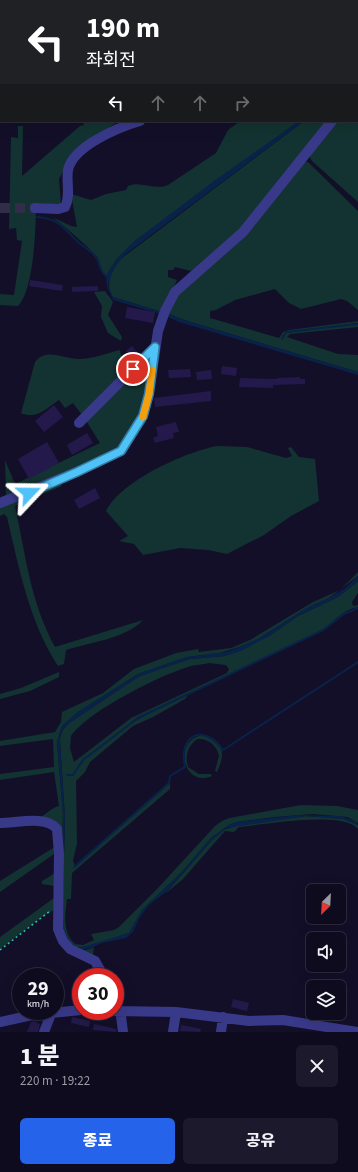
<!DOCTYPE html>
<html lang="ko">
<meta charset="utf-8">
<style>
:root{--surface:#0e0b1f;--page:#1c192c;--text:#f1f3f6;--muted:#9b9ba4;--line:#2e2b3d;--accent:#2563eb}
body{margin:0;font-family:"Source Sans 3","Noto Sans KR",sans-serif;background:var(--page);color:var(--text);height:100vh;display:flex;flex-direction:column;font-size:15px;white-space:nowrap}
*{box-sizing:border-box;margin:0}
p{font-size:13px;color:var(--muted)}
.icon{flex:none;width:22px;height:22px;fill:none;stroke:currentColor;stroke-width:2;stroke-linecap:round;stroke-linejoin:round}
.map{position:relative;height:1032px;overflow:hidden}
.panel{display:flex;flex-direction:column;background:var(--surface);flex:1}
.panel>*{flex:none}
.top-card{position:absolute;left:0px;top:0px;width:358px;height:122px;box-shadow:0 4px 16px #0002,0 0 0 1px var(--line);background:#202124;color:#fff;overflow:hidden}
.needle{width:26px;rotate:204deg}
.tools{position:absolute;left:306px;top:884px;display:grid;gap:8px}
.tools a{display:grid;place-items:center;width:40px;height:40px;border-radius:6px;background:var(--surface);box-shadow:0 4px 16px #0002,0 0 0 1px var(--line);font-size:20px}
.speed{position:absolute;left:12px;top:968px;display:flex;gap:8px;font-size:20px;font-weight:700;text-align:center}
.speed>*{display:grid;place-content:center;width:52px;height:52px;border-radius:50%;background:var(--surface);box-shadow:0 4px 16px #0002,0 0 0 1px var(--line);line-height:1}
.speed small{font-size:10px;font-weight:400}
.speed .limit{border:6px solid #d22;background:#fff;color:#111}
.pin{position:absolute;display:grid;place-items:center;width:34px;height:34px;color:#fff;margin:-17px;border:2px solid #fff;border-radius:50%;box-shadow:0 1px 4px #0007}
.me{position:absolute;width:44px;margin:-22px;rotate:67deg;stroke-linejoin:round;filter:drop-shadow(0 0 3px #0008)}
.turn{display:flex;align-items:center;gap:14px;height:84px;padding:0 20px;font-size:18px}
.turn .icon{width:52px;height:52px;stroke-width:2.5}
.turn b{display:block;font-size:28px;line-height:34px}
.lanes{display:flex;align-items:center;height:38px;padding:0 20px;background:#0003;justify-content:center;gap:20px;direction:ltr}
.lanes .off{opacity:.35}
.round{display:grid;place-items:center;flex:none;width:42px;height:42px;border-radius:6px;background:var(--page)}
.head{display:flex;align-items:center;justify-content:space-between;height:68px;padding:0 20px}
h1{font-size:24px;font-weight:800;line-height:30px}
.cta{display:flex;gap:8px;margin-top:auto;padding:8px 20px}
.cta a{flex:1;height:46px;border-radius:6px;background:var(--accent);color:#fff;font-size:16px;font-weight:800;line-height:46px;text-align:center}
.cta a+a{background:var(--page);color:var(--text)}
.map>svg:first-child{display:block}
</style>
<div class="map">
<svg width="358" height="1032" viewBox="0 0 358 1032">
<rect width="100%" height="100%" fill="#130f29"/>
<path fill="#123331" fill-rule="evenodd" d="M357 98H358V202L312 161 309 156 336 121H357Z
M83 121H130L116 123 103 131 67 164 59 179 61 205 36 203C36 227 34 290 18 306L0 305V294L14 295 22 241 17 240 16 228 9 229 11 137 18 138V126H23L22 176 80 126 84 125Z
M240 121H299L136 240 116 260 106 276C100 271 101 263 97 257 92 250 60 222 52 217L71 226 77 227 71 194 91 200 106 194 126 190 128 186C140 180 155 191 168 185L216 153 228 130Z
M304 121H327L238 231 194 269 191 271 175 267 173 270H168V277L177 280 162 312 113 297C104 284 112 269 122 258Z
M304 162H308L358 211V310L347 301 341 299 301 309 289 303 275 289 235 300 216 310 210 311V318L279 338 283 332 289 330 358 321V323L286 332 281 338 286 333 358 324V327L290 334 287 337 338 354 358 355V372L184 320 167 313 181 291Z
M105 291 113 302 108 315 122 337 121 341 108 333 101 317 102 306 94 292Z
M120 350 121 355 132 367 82 415 73 403 65 408 59 400C47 408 36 420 21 413L35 362C47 347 63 359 79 359 92 359 107 353 120 350Z
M151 357 143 412 121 445 56 479 6 496 5 460 15 484 100 443 85 419Z
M217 446 247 447 286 458 292 456 288 448 291 447 299 457 315 459 319 501 291 516 264 535 227 554 208 550 180 548 143 555 134 544 119 541 128 536 106 511C121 481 185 452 217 446Z
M60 483 62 486 15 506C26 556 30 601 55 647L143 620C125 639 91 642 66 650L64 664 58 666C29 621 19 568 7 517L4 514 0 516V506Z
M358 572V576L329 598 307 608 258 639 242 646 220 653 187 657 138 674 78 712 62 726 57 742 63 814 60 925C65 941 75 957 94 947L93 955 95 959 68 946 58 927 60 834C56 822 48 819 37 819 45 816 50 808 59 806L54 772 0 780V774L54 767 53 739 0 746V741L55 732 61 722 62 712 103 693 134 669 176 653 198 649 199 652 231 648 250 640 313 602 340 590Z
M358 581V593L352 602 353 606 358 605V607C344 609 334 621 323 630L138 717 83 760 73 774 67 775H73L84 760 130 724 148 714 189 694 185 699 153 717 133 726 90 762 85 772 76 781 77 844 73 860 75 867 170 783V789L72 873 71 899H67C65 915 62 932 75 944L83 945 94 940 91 934 114 930 119 927 158 888 215 826 222 821 229 818 301 805 337 806 358 810V823L347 817 313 814 275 817 237 822 229 825 211 838 182 872 142 910 129 933 87 947C71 950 66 937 62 925L65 819 60 741C60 732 65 726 72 721L138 677 149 672 190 659 225 656 269 636 298 616 338 597ZM209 663 226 665 229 669 227 673 131 718 74 762 70 748 71 736C88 712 153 679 182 669 191 665 200 665 209 663Z
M59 672V677L30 691 0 699V694L21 688Z
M205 735C225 741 225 755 217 772L215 771 219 756C217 745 208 738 197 739 187 747 185 756 188 767L199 774H211L212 776C181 789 173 736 205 735Z
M306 816 344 819 358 825V829C342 810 263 825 239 827L234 832 225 831 183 879 165 894 212 840 224 830 238 825Z
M38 821 52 824 57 831V908L42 917 0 949V937L54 898V886L42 884V881L55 873 56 854H54L0 892V881L53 848 56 849C56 842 56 829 50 825 42 820 11 825 0 826V824Z"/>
<path fill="#092249" d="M299 121H304L127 253C117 262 111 272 108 286L113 297 162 312 161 314 113 300 107 287 106 276 112 266 123 252 136 240 214 181Z
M167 313 184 320 358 372V375L179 322 166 316Z
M358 576V581L338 597 298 616 269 636 241 651 225 656 190 659 138 677 72 721 64 728 60 735V741L65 819 62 925 70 942 79 948 129 933 142 910 182 872 211 838 229 825 237 822 299 815 341 816 356 822 358 825 344 819 306 816 227 828 212 840 167 891 149 905 140 917 133 932 126 938 102 943 91 948 82 950 76 949 64 937 62 931 63 814 57 742 62 726 78 712 138 674 187 657 226 652 242 646 258 639 307 608 329 598 344 589Z"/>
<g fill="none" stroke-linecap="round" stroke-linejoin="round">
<path stroke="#092249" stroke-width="2" d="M37 217C60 219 62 227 78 242 84 247 91 251 95 256 101 264 99 272 107 277
M282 339 286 332 358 324
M67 775H73L83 760 138 718 323 630 344 614 358 608
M74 867 169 783 170 776 185 767C178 736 202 722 223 750L358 662"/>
</g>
<path fill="#231a4b" d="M30 280 63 285 62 291 29 286Z
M98 286V291L72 292V287Z
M127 307 155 312 153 323 125 318Z
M132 346 139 354 130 363 125 357 128 354 126 351Z
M222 366 237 368 236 376 221 374Z
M190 369 191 377 169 378 168 370Z
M211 370 212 379 197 380 196 372Z
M300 377V379H305V384L273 385V388L239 387 240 378 277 379V378Z
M211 391V401L155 407 154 398Z
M54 405 63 417 44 432 35 421Z
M176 422 179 432 173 433 174 438 155 443 153 438 158 436 156 427Z
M87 433 93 443 72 455 67 445Z
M47 442 59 463 29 479 18 459Z
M95 488 100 498 79 509 74 500Z
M233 999 249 1003 247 1011 231 1007Z
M72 1017 90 1021 89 1027 71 1023Z
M34 1021 40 1024 38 1032H27L31 1022Z
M94 1024 116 1029V1032L93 1030Z
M181 1025 201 1029 200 1032 180 1031Z"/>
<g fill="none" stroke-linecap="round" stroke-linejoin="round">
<path stroke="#312d49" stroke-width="10" stroke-dasharray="10 5" stroke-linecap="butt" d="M0 208H35"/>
<path stroke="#2bbfb1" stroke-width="1.5" stroke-dasharray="2 3" stroke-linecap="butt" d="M231 0V1
M323 0V1
M0 950 50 911"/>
<path stroke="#39398a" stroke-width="10" d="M267 0V1
M357 95 358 94
M0 100H1
M0 112H1
M35 208 58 209 65 207C71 196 66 182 68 170 73 146 119 127 140 121
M79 423 155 347
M0 503 77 472 121 451 143 416 149 393 158 331 165 311 175 292 243 232 332 121
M0 823C17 823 46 815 57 829L59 854 58 929 63 941 70 949 95 961 104 977
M115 1003 121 1016 123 1032
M113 1011 176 1012 249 1021 283 1020 358 1032
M0 1022 32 1015 81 1010
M44 1032 51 1014
M173 1032 176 1012
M221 1032 223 1017"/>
</g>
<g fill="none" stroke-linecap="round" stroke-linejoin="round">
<defs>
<path id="route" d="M29 493 77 472 121 451 143 416 149 394 155 347 133 369"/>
</defs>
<use href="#route" stroke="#337fa1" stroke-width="10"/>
<use href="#route" stroke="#4fc3f7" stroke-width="7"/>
<path stroke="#f59e0b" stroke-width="7" d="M143 417 149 394 152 370"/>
</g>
</svg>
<div class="tools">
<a><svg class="needle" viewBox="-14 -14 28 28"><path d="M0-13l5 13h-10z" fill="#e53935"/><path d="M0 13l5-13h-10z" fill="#9b9ba4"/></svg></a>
<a><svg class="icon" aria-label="sound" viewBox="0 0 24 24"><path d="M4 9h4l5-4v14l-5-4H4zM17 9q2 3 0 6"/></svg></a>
<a><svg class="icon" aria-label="layers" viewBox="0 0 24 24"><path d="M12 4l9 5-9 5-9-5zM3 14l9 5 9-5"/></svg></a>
</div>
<div class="speed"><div>29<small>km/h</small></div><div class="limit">30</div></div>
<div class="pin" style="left:133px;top:369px;background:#d93025"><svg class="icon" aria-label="arrive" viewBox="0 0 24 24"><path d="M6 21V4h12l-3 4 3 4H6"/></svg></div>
<svg class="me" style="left:29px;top:493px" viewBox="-20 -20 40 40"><path d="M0-17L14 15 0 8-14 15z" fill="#4fc3f7" stroke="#fff" stroke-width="4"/></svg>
<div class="top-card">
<div class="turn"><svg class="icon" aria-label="left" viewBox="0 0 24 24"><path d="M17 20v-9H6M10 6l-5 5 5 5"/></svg><div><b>190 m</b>좌회전</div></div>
<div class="lanes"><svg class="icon" aria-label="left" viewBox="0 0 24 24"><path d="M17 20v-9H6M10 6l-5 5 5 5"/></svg><svg class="icon off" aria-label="ahead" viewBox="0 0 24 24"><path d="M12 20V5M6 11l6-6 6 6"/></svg><svg class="icon off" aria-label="ahead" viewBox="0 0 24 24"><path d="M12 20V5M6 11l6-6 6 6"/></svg><svg class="icon off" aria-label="right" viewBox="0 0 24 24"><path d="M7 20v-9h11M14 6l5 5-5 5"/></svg></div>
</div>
</div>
<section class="panel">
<div class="head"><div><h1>1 분</h1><p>220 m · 19:22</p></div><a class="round"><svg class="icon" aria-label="close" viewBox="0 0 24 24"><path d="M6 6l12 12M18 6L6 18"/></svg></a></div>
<div class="cta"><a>종료</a><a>공유</a></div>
</section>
